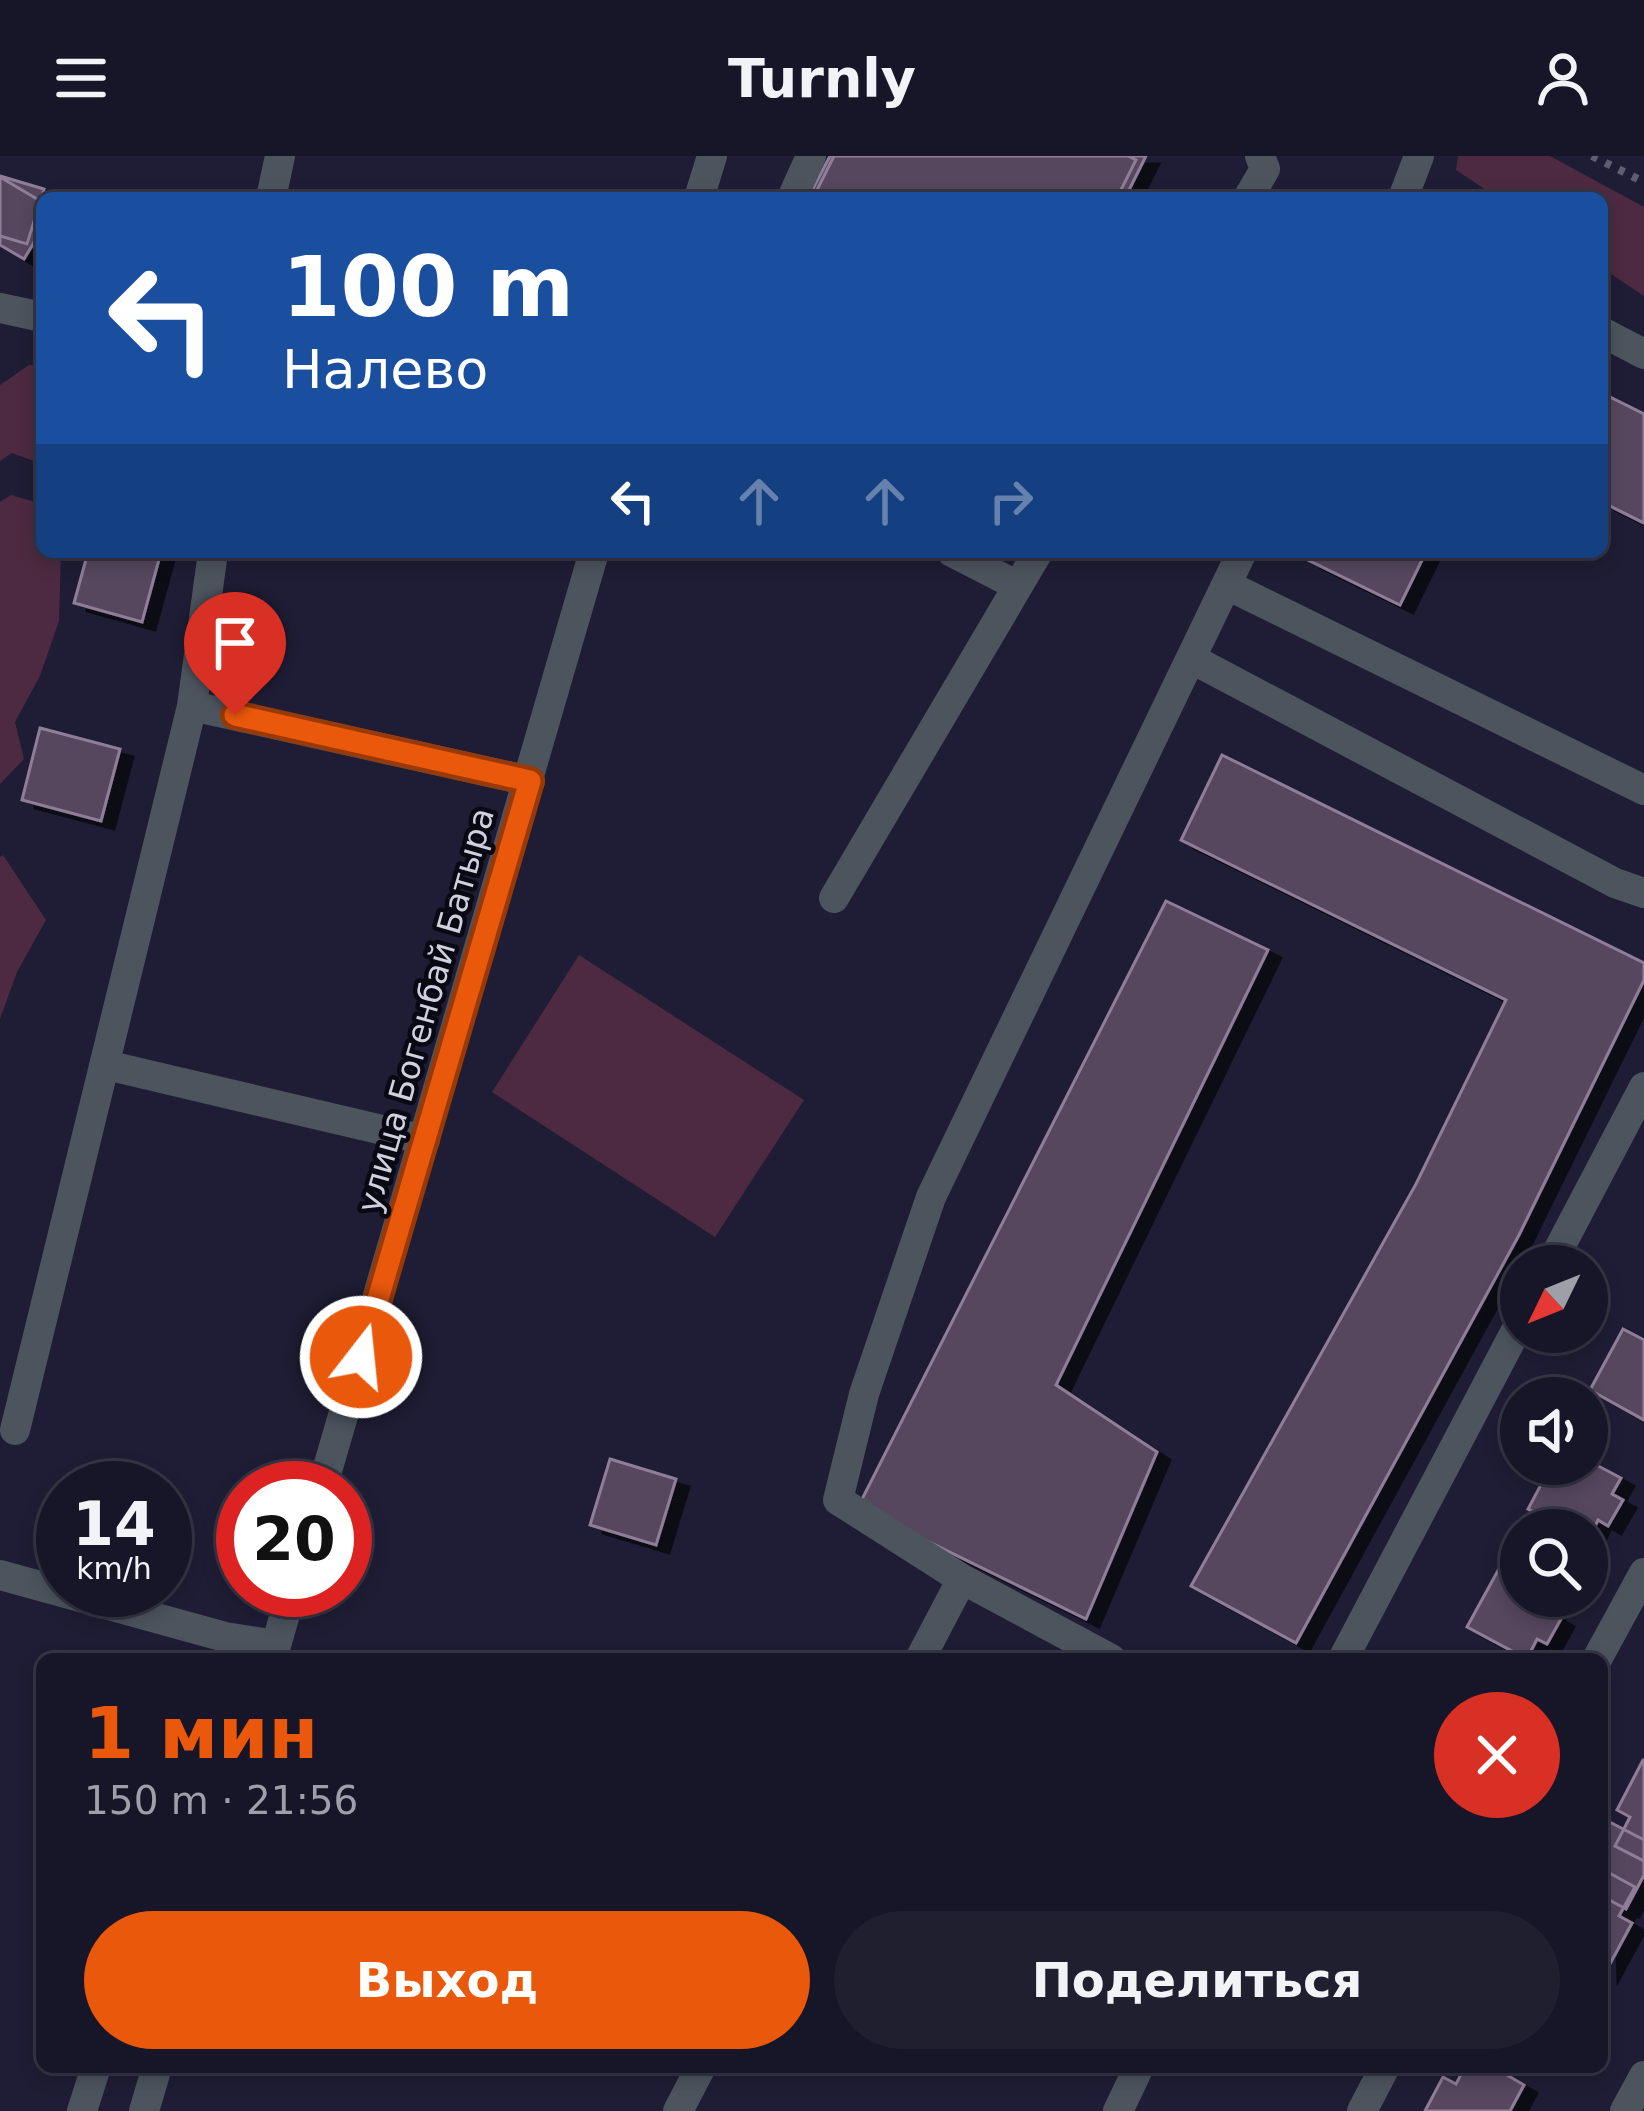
<!DOCTYPE html>
<html lang="ru">
<meta charset="utf-8">
<style>
:root{--surface:#161628;--page:#1f1f30;--text:#f1f3f6;--muted:#9e9fa8;--line:#353545;--accent:#ea580c}
body{margin:0;font-family:"DejaVu Sans",sans-serif;background:var(--page);color:var(--text);height:100vh;display:flex;flex-direction:column;font-size:45px;white-space:nowrap}
*{box-sizing:border-box;margin:0}
p{font-size:39px;color:var(--muted)}
.icon{flex:none;width:66px;height:66px;fill:none;stroke:currentColor;stroke-width:2;stroke-linecap:round;stroke-linejoin:round}
.map{position:relative;flex:1;overflow:hidden}
.sheet{position:absolute;left:36px;top:1497px;width:1572px;height:420px;display:flex;flex-direction:column;background:var(--surface);border-radius:18px;box-shadow:0 6px 18px #0003,0 0 0 3px var(--line)}
.sheet>*{flex:none}
.banner{position:absolute;left:36px;top:36px;width:1572px;height:366px;border-radius:18px;box-shadow:0 6px 18px #0003,0 0 0 3px var(--line);background:#1a4fa0;color:#fff;overflow:hidden}
.needle{width:78px;rotate:227deg}
.controls{position:absolute;left:1500px;top:1089px;display:grid;gap:24px}
.controls a{display:grid;place-items:center;width:108px;height:108px;border-radius:50%;background:var(--surface);box-shadow:0 6px 18px #0003,0 0 0 3px var(--line);font-size:60px}
.speed{position:absolute;left:36px;top:1305px;display:flex;gap:24px;font-size:60px;font-weight:700;text-align:center}
.speed>*{display:grid;place-content:center;width:156px;height:156px;border-radius:50%;background:var(--surface);box-shadow:0 6px 18px #0003,0 0 0 3px var(--line);line-height:1}
.speed small{font-size:30px;font-weight:400}
.speed .limit{border:18px solid #d22;background:#fff;color:#111}
.pin{position:absolute;display:grid;place-items:center;width:102px;height:102px;color:#fff;margin:-123px -51px;border-radius:50% 50% 50% 0;rotate:-45deg;box-shadow:0 0 12px #0007}
.pin .icon{rotate:45deg}
.me{position:absolute;width:132px;margin:-66px;rotate:16deg;stroke-linejoin:round;filter:drop-shadow(0 0 9px #0008)}
.turn{display:flex;align-items:center;gap:42px;height:252px;padding:0 48px;font-size:54px}
.turn .icon{width:156px;height:156px;stroke-width:2.5}
.turn b{display:block;font-size:84px;line-height:102px}
.lanes{display:flex;align-items:center;height:114px;padding:0 48px;background:#0003;justify-content:center;gap:60px;direction:ltr}
.lanes .off{opacity:.35}
.round{display:grid;place-items:center;flex:none;width:126px;height:126px;border-radius:63px;background:var(--page)}
.head{display:flex;align-items:center;justify-content:space-between;height:204px;padding:0 48px}
h1{font-size:72px;font-weight:800;line-height:90px;color:var(--accent)}
.button{display:flex;gap:24px;margin-top:auto;padding:24px 48px}
.button a{flex:1;height:138px;border-radius:72px;background:var(--accent);color:#fff;font-size:48px;font-weight:800;line-height:138px;text-align:center}
.button a+a{background:var(--page);color:var(--text)}
header{display:flex;justify-content:space-between;align-items:center;height:156px;padding:0 48px;background:var(--surface);font-size:54px;font-weight:800}
.map>svg:first-child{display:block}
</style>
<header><svg class="icon" aria-label="menu" viewBox="0 0 24 24"><path d="M4 6h16M4 12h16M4 18h16"/></svg>Turnly<svg class="icon" aria-label="person" viewBox="0 0 24 24"><circle cx="12" cy="8" r="4"/><path d="M4 21q1-7 8-7t8 7"/></svg></header>
<div class="map">
<svg width="1644" height="1955" viewBox="0 0 1644 1955">
<defs>
<filter id="shadow"><feDropShadow dx="13" dy="8" stdDeviation="0" flood-color="#0009"/></filter>
</defs>
<rect width="100%" height="100%" fill="#1e1d35"/>
<path fill="#4d2a41" d="M1458 0H1550L1644 51V140L1602 112V42H1498L1456 14Z
M29 209H42V308L12 297 0 305V229Z
M11 339 42 348V396H61L59 465 40 520 15 566 24 603 0 628V346Z
M3 699 46 764 17 816 0 863V701Z
M579 799 804 944 715 1081 492 936Z"/>
<path fill="#56465f" stroke="#907e99" stroke-width="3" filter="url(#shadow)" d="M830 0H1128L1136 4 1117 42H808Z
M834 0H1146L1125 42H813Z
M0 20 44 33 27 88 0 80Z
M0 21 42 46V73L24 103 0 89Z
M1602 237 1644 258V367L1602 346Z
M88 396H161L142 466 74 447Z
M1312 396H1426L1400 449 1308 404Z
M40 572 120 593 101 665 22 644Z
M1222 599 1644 807V824L1519 1079 1296 1487 1191 1430 1416 1028 1506 844 1181 684Z
M1166 745 1268 794 1056 1229 1157 1296 1086 1463 858 1351Z
M1623 1173 1644 1184V1264L1590 1234Z
M610 1303 676 1323 656 1389 590 1369Z
M1587 1304 1621 1322 1612 1338 1623 1344 1608 1370 1598 1364 1588 1385 1587 1374H1568L1528 1353 1552 1308H1587Z
M1501 1409 1521 1420V1440H1560L1551 1457 1561 1463 1547 1488 1537 1483 1527 1503 1467 1471Z
M1643 1604H1644V1705L1615 1690 1630 1661 1617 1654Z
M1602 1662 1644 1684V1719L1626 1753 1602 1740Z
M1602 1713 1635 1731 1619 1760 1632 1767 1605 1817Z
M1465 1911H1493L1524 1929 1510 1955H1425L1443 1921 1456 1928Z"/>
<g fill="none" stroke-linecap="round" stroke-linejoin="round">
<path stroke="#5e5d72" stroke-width="8" stroke-dasharray="6 9" stroke-linecap="butt" d="M1592 0 1644 26"/>
<path stroke="#4c545e" stroke-width="30" d="M271 42 280 0
M699 42 712 0
M792 42 811 0
M1248 42 1265 13 1260 0
M1403 42 1419 0
M0 152 42 161
M1602 176 1644 198
M952 396 1018 430
M1227 429 1644 634
M1192 503 1615 727 1644 737
M192 550 530 625
M834 742 1038 396
M106 909 425 984
M1550 1110 1644 931
M15 1274 192 550 213 396
M322 1332 594 396
M0 1419 225 1481 276 1489
M962 1423 1111 1503
M272 1503 292 1434
M920 1503 962 1423 838 1344 864 1238 931 1041 1242 396
M1343 1503 1521 1165
M1597 1503 1644 1417
M82 1955 96 1911
M144 1955 157 1911
M678 1955 701 1911
M1118 1955 1139 1911
M1362 1955 1385 1911
M1625 1955 1644 1920"/>
</g>
<g fill="none" stroke-linecap="round" stroke-linejoin="round">
<defs>
<path id="route" d="M235 559 530 625 361 1201"/>
</defs>
<use href="#route" stroke="#983908" stroke-width="30"/>
<use href="#route" stroke="#ea580c" stroke-width="21"/>
</g>
<g text-anchor="middle" stroke-width="9" stroke-linejoin="round" paint-order="stroke">
<g font-size="33" fill="#cfd0e0" stroke="#090913">
<text transform="translate(425 854) rotate(-74)" y="12">улица Богенбай Батыра</text>
</g>
</g>
</svg>
<div class="controls">
<a><svg class="needle" viewBox="-14 -14 28 28"><path d="M0-13l5 13h-10z" fill="#e53935"/><path d="M0 13l5-13h-10z" fill="#9e9fa8"/></svg></a>
<a><svg class="icon" aria-label="sound" viewBox="0 0 24 24"><path d="M4 9h4l5-4v14l-5-4H4zM17 9q2 3 0 6"/></svg></a>
<a><svg class="icon" aria-label="search" viewBox="0 0 24 24"><circle cx="10" cy="10" r="6"/><path d="M15 15l6 6"/></svg></a>
</div>
<div class="speed"><div>14<small>km/h</small></div><div class="limit">20</div></div>
<div class="pin" style="left:235px;top:559px;background:#d93025"><svg class="icon" aria-label="arrive" viewBox="0 0 24 24"><path d="M6 21V4h12l-3 4 3 4H6"/></svg></div>
<svg class="me" style="left:361px;top:1201px" viewBox="-20 -20 40 40"><circle r="17" fill="#ea580c" stroke="#fff" stroke-width="3"/><path d="M0-11L8 9 0 5-8 9z" fill="#fff"/></svg>
<div class="banner">
<div class="turn"><svg class="icon" aria-label="left" viewBox="0 0 24 24"><path d="M17 20v-9H6M10 6l-5 5 5 5"/></svg><div><b>100 m</b>Налево</div></div>
<div class="lanes"><svg class="icon" aria-label="left" viewBox="0 0 24 24"><path d="M17 20v-9H6M10 6l-5 5 5 5"/></svg><svg class="icon off" aria-label="ahead" viewBox="0 0 24 24"><path d="M12 20V5M6 11l6-6 6 6"/></svg><svg class="icon off" aria-label="ahead" viewBox="0 0 24 24"><path d="M12 20V5M6 11l6-6 6 6"/></svg><svg class="icon off" aria-label="right" viewBox="0 0 24 24"><path d="M7 20v-9h11M14 6l5 5-5 5"/></svg></div>
</div>
<section class="sheet">
<div class="head"><div><h1>1 мин</h1><p>150 m · 21:56</p></div><a class="round" style="background:#d93025;color:#fff"><svg class="icon" aria-label="close" viewBox="0 0 24 24"><path d="M6 6l12 12M18 6L6 18"/></svg></a></div>
<div class="button"><a>Выход</a><a>Поделиться</a></div>
</section>
</div>
